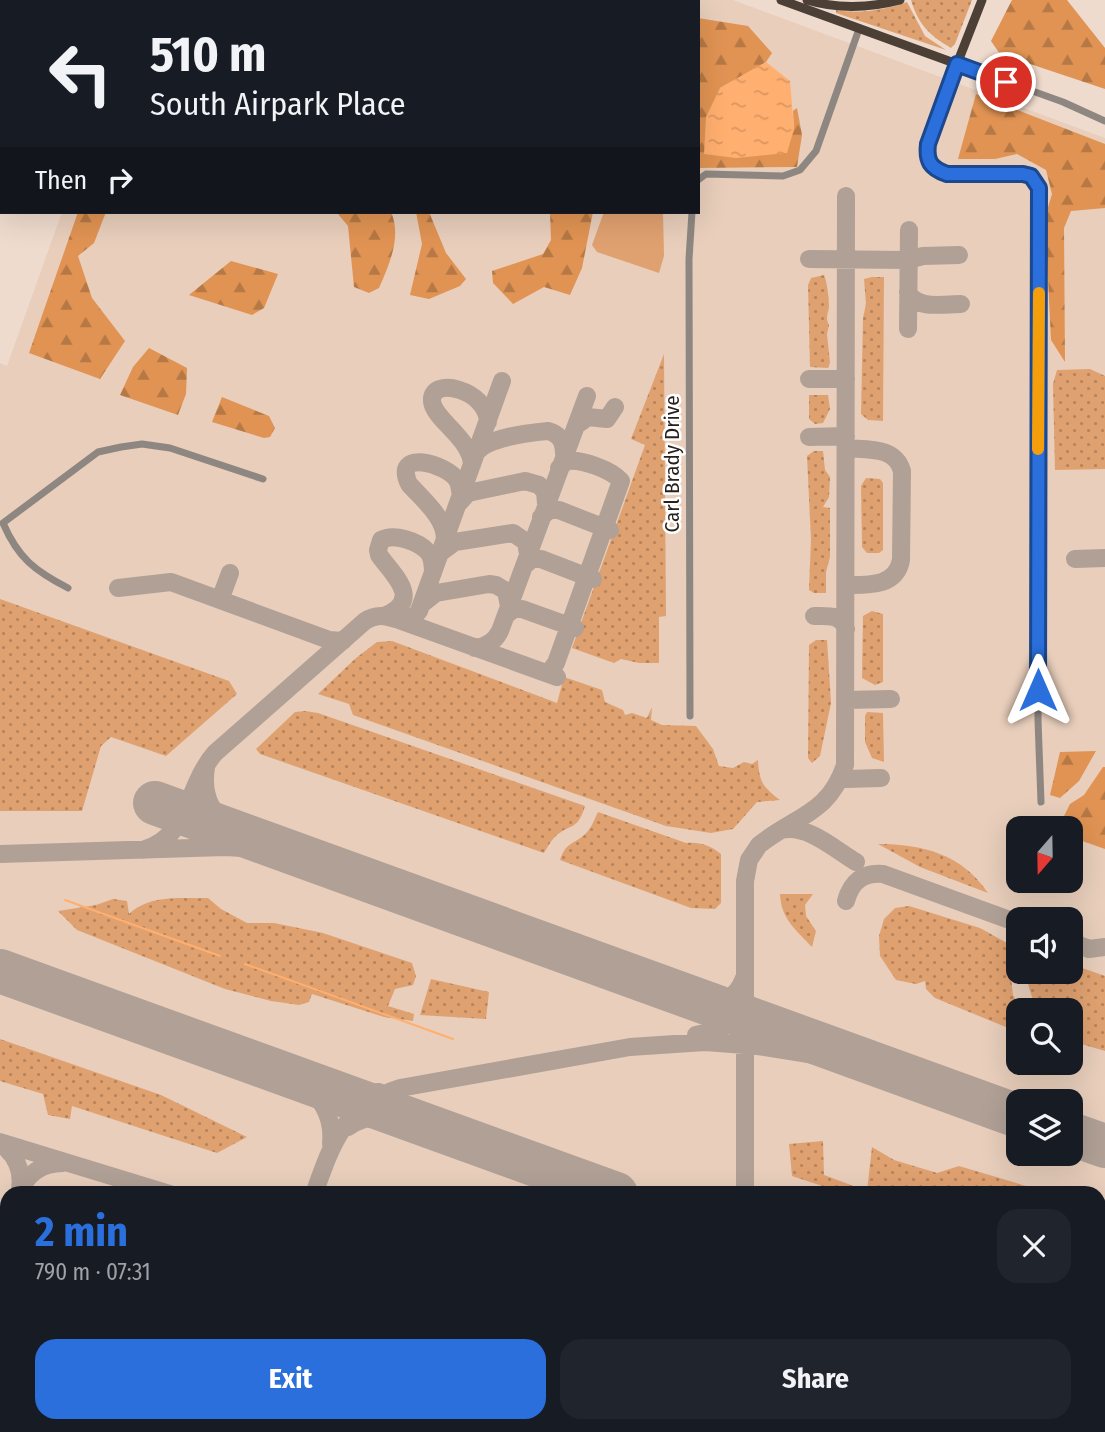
<!DOCTYPE html>
<meta charset="utf-8">
<style>
:root{--surface:#171b24;--page:#20242c;--text:#f1f3f6;--muted:#9ea1a6;--accent:#2a6fdb}
body{margin:0;font-family:"Fira Sans Condensed",sans-serif;background:var(--page);color:var(--text);height:100vh;display:flex;flex-direction:column;font-size:26px;white-space:nowrap}
*{box-sizing:border-box;margin:0}
p{font-size:23px;color:var(--muted)}
.icon{flex:none;width:38px;height:38px;fill:none;stroke:currentColor;stroke-width:2;stroke-linecap:round;stroke-linejoin:round}
.map{position:relative;flex:1;overflow:hidden}
.drawer{position:absolute;left:0px;top:1186px;width:1106px;height:247px;display:flex;flex-direction:column;background:var(--surface);border-radius:21px 21px 0 0;box-shadow:0 7px 28px #0002}
.drawer>*{flex:none}
.guide{position:absolute;left:0px;top:0px;width:700px;height:214px;box-shadow:0 7px 28px #0002;background:#171b24;color:var(--text);overflow:hidden}
.needle{width:46px;rotate:200deg}
.controls{position:absolute;left:1006px;top:816px;display:grid;gap:14px}
.controls a{display:grid;place-items:center;width:77px;height:77px;border-radius:14px;background:var(--surface);box-shadow:0 7px 28px #0002;font-size:35px}
.pin{position:absolute;display:grid;place-items:center;width:60px;height:60px;color:#fff;margin:-30px;border:4px solid #fff;border-radius:50%;box-shadow:0 2px 7px #0007}
.me{position:absolute;width:77px;margin:-38px;rotate:0deg;stroke-linejoin:round;filter:drop-shadow(0 0 5px #0008)}
.turn{display:flex;align-items:center;gap:24px;height:147px;padding:0 35px;font-size:32px}
.turn .icon{width:91px;height:91px;stroke-width:2.5}
.turn b{display:block;font-size:49px;line-height:60px}
.then{display:flex;align-items:center;height:66px;padding:0 35px;background:#0003;gap:14px;font-size:26px}
.round{display:grid;place-items:center;flex:none;width:74px;height:74px;border-radius:21px;background:var(--page)}
.headline{display:flex;align-items:center;justify-content:space-between;height:119px;padding:0 35px}
h1{font-size:42px;font-weight:700;line-height:52px;color:var(--accent)}
.cta{display:flex;gap:14px;margin-top:auto;padding:14px 35px}
.cta a{flex:1;height:80px;border-radius:21px;background:var(--accent);color:#fff;font-size:28px;font-weight:700;line-height:80px;text-align:center}
.cta a+a{background:var(--page);color:var(--text)}
.map>svg:first-child{display:block}
</style>
<div class="map">
<svg width="1105" height="1432" viewBox="0 0 1105 1432">
<defs>
<pattern id="grass-dots" width="8" height="8" patternUnits="userSpaceOnUse" patternTransform="scale(1.75)"><rect width="8" height="8" fill="#e0a170"/><path d="M2 2h.1M6 6h.1" fill="none" stroke="#b6835b" stroke-width="1.8" stroke-linecap="round"/></pattern>
<pattern id="forest-firs" width="22" height="20" patternUnits="userSpaceOnUse" patternTransform="scale(1.75)"><rect width="22" height="20" fill="#e09353"/><path d="M5 1l3.5 6h-7zM16 11l3.5 6h-7z" fill="#b67844"/></pattern>
<pattern id="water-ripples" width="26" height="14" patternUnits="userSpaceOnUse" patternTransform="scale(1.75)"><rect width="26" height="14" fill="#ffaf6f"/><path d="M2 4q2-2 4 0t4 0M15 11q2-2 4 0t4 0" fill="none" stroke="#db9660"/></pattern>
</defs>
<rect width="100%" height="100%" fill="#efdbcd"/>
<path fill="#e8cebb" fill-rule="evenodd" d="M140 0H733L1105 138V1432H0V363L7 366 62 212H698V2H139ZM1018 828H1071V880H1018ZM1018 919H1071V971H1018ZM1018 1010H1071V1062H1018ZM1018 1101H1071V1153H1018ZM7 1194H1099V1426H7Z"/>
<path fill="url(#grass-dots)" d="M911 0H972L955 44 951 48C929 35 918 24 911 0Z
M907 2 925 36 946 50 836 13V10C860 14 885 10 907 2Z
M824 275C827 281 829 299 829 307 828 315 825 317 829 325L827 334 830 363 828 368 810 367 808 285 811 278Z
M872 277H884L883 421 868 420 861 414 863 318 866 304 864 279Z
M664 354 666 616 659 617V663H639L621 659 614 663 572 648 645 445 631 439Z
M1090 369 1105 376V469L1055 470 1053 384 1057 370Z
M809 395H828L830 409 823 423 815 424 809 419Z
M814 451H823L825 470 830 477 829 497 823 507 830 508V557L826 572V593H814L809 590 811 539 807 456Z
M866 478 880 479 883 483V550L879 553H867L862 547 861 486Z
M0 599 229 681 237 694 166 756 111 737 101 746 82 811H0Z
M872 611 883 614V682L875 685 862 678 863 616Z
M816 640H827L831 703 820 756 812 763 808 758 809 645Z
M392 641 557 703 564 677 602 690 605 702 623 710 625 715 632 713 647 718 652 707 651 720 662 725 696 726 713 749 719 766 733 768 744 762 752 764 758 760C759 782 763 787 780 800L757 802 733 829 711 833 666 826 353 715 349 704 318 694 356 658 377 642Z
M305 711 318 713 585 806C577 833 569 822 554 838 550 842 547 848 544 853L260 754 256 749 295 712Z
M867 712 883 713 884 762 872 758 865 742V716Z
M598 812 686 843C701 842 709 845 721 854V903L715 909 691 908 560 860C566 843 570 846 583 836 591 830 594 820 598 812Z
M878 844C922 844 962 854 988 893L920 867Z
M780 894H813L805 905 806 916 816 931 812 947C796 930 781 919 780 894Z
M208 898 221 909 247 923H274L323 933 412 963 416 976 413 985 395 989 388 1006 414 1014 413 1021 384 1017 312 994 309 1002 299 1005 271 1001 225 989 77 930 58 911 96 905 113 899 127 901 129 914C151 894 180 899 208 898Z
M909 906 980 928 1007 943 1013 995 1022 1010H1018V1032L935 998 926 989 925 981 916 984 896 980 880 956 879 936 884 919 895 908Z
M1071 964 1105 976V1051L1071 1041V1010H1036L1024 971H1071Z
M431 979 489 992 486 1019 420 1015Z
M0 1039 161 1095 247 1137 217 1153 72 1106 70 1119 48 1115 43 1094 0 1081Z
M823 1141 824 1175 867 1191 872 1147 894 1160 937 1173 959 1166 1050 1193H843L792 1176 789 1144Z"/>
<path fill="url(#forest-firs)" d="M1012 0H1067L1105 48V89L1000 54 991 41Z
M698 18 748 26 772 53 766 62 720 88 794 129 793 111 797 108 802 135 797 167 698 168Z
M976 94 1105 144V208L1071 211 1064 228 1065 362 1051 340 1045 217 1052 194 1046 170 1017 154 995 159H958Z
M78 212H106L94 243 78 256 92 298 125 341 100 379 29 353Z
M338 212H391C402 237 389 265 379 288L369 293 354 287 348 226 338 214Z
M416 212H429L446 253 466 279 460 286 429 299 410 295 422 244Z
M550 212H593L582 268 570 295 544 287 513 304 493 283 492 271 543 254 551 240Z
M231 261 278 274 264 308 252 315 189 295Z
M149 348 187 368 186 394 178 415 120 395 133 367Z
M222 397 269 416 275 428 270 437 264 438 212 422Z
M1096 751 1079 781 1060 798 1050 795 1060 752Z
M1103 767H1105V849L1071 837V828H1066L1063 818 1070 804 1084 795Z"/>
<path fill="#e0a170" d="M604 212H663L664 256 659 273 597 252 592 245Z"/>
<path fill="url(#water-ripples)" d="M766 62 790 81 794 129 787 153 736 158 704 154 706 117 720 88Z"/>
<g fill="none" stroke-linecap="round" stroke-linejoin="round">
<path stroke="#ffaf6f" stroke-width="2" d="M65 900 220 956
M245 964 453 1039"/>
<path stroke="#b0a096" stroke-width="18" d="M809 259 908 260 923 256 959 255
M908 292C916 310 944 304 961 304
M908 329 909 230
M809 379H846
M577 425 588 417 607 419 615 407
M809 437 846 436
M846 448C867 450 895 446 902 471L901 560C896 587 868 585 846 585
M476 453C487 437 529 433 548 431 560 434 564 442 564 454
M472 465C471 438 433 419 432 401 430 376 487 389 488 422
M459 503 468 493 525 481 539 485 545 492 546 503
M541 517 550 510H559L610 530
M445 539C445 517 422 499 409 484 392 448 447 464 457 480 460 485 460 491 461 497
M440 553 455 542 513 533 526 542 528 554
M1075 559 1105 558
M524 566 532 559H541L593 579
M118 588 171 582 329 640 343 641
M220 600 230 573
M422 604 436 593 489 584 496 585 506 591 509 606
M506 615 514 609H522L575 628
M384 616C424 600 393 575 379 555L378 550 381 540C394 533 418 541 428 552 433 558 433 565 433 573
M814 616C828 616 841 614 846 629
M399 620 413 618 419 611 502 381
M475 648C486 647 495 641 500 631L587 396
M543 672 550 671 556 663 621 481C612 470 582 459 567 461L559 468
M846 700 891 699
M206 767C201 798 213 817 239 834
M846 779 881 778
M781 830C808 824 834 849 856 862
M143 850C190 837 186 786 215 753L365 621C377 613 386 616 399 620L557 677
M0 854 225 847 259 849 301 856
M846 901C851 882 863 872 883 874L1018 923
M1071 942 1089 949 1105 947
M700 1001C721 1004 736 1000 744 978
M745 1001 752 1014 765 1024
M696 1035C720 1031 736 1025 744 1001
M296 1078C319 1094 334 1114 331 1144
M341 1094 361 1095 379 1092
M348 1127C369 1113 389 1115 413 1120
M0 1142 170 1194
M0 1143C15 1154 23 1170 20 1189
M19 1194C26 1174 42 1163 63 1163
M314 1194C332 1143 344 1106 400 1088L630 1047 705 1042 758 1046 815 1055 890 1074 967 1097
M745 1194V881L749 860 759 845C795 816 829 814 845 765L846 196
M0 1246 7 1226
M1099 1370 1105 1365
M378 1426 380 1432
M426 1426 440 1429
M732 1426 735 1432
M809 1426 822 1432
M758 1432 766 1426
M1000 1432 1009 1426"/>
<path stroke="#b0a096" stroke-width="44" d="M155 803 1018 1116
M0 971 616 1194
M1071 1134 1105 1146
M1099 1367 1105 1369"/>
<path stroke="#8e8680" stroke-width="7" d="M111 2 112 0
M0 96H2
M0 178 2 173
M698 180 706 174 783 176 800 170 816 151 859 29
M68 588C35 571 18 558 3 523L98 452 121 447 142 444 170 448 263 479
M690 716 689 259 692 212
M1041 802 1038 720 1039 188 1031 176 1023 174H947C930 168 926 161 928 144L957 64 1063 102 1105 121"/>
<path stroke="#4c3f35" stroke-width="9" d="M781 0 957 64 982 0
M807 0C837 9 870 8 900 0
M140 1432 173 1427 205 1432"/>
</g>
<g fill="none" stroke-linecap="round" stroke-linejoin="round">
<defs>
<path id="route" d="M1006 82 957 64 928 144C926 161 930 168 947 174H1023L1031 176 1039 188 1038 690"/>
</defs>
<use href="#route" stroke="#1b488e" stroke-width="18"/>
<use href="#route" stroke="#2a6fdb" stroke-width="12"/>
<path stroke="#f59e0b" stroke-width="12" d="M1038 449 1039 293"/>
</g>
<g text-anchor="middle" stroke-width="5" stroke-linejoin="round" paint-order="stroke">
<g font-size="21" fill="#27201b" stroke="#fff">
<text transform="translate(672 464) rotate(-90)" y="7">Carl Brady Drive</text>
</g>
</g>
</svg>
<div class="controls">
<a><svg class="needle" viewBox="-14 -14 28 28"><path d="M0-13l5 13h-10z" fill="#e53935"/><path d="M0 13l5-13h-10z" fill="#9ea1a6"/></svg></a>
<a><svg class="icon" aria-label="sound" viewBox="0 0 24 24"><path d="M4 9h4l5-4v14l-5-4H4zM17 9q2 3 0 6"/></svg></a>
<a><svg class="icon" aria-label="search" viewBox="0 0 24 24"><circle cx="10" cy="10" r="6"/><path d="M15 15l6 6"/></svg></a>
<a><svg class="icon" aria-label="layers" viewBox="0 0 24 24"><path d="M12 4l9 5-9 5-9-5zM3 14l9 5 9-5"/></svg></a>
</div>
<div class="pin" style="left:1006px;top:82px;background:#d93025"><svg class="icon" aria-label="arrive" viewBox="0 0 24 24"><path d="M6 21V4h12l-3 4 3 4H6"/></svg></div>
<svg class="me" style="left:1038px;top:690px" viewBox="-20 -20 40 40"><path d="M0-17L14 15 0 8-14 15z" fill="#2a6fdb" stroke="#fff" stroke-width="4"/></svg>
<div class="guide">
<div class="turn"><svg class="icon" aria-label="left" viewBox="0 0 24 24"><path d="M17 20v-9H6M10 6l-5 5 5 5"/></svg><div><b>510 m</b>South Airpark Place</div></div>
<div class="then">Then<svg class="icon" aria-label="right" viewBox="0 0 24 24"><path d="M7 20v-9h11M14 6l5 5-5 5"/></svg></div>
</div>
<section class="drawer">
<div class="headline"><div><h1>2 min</h1><p>790 m · 07:31</p></div><a class="round"><svg class="icon" aria-label="close" viewBox="0 0 24 24"><path d="M6 6l12 12M18 6L6 18"/></svg></a></div>
<div class="cta"><a>Exit</a><a>Share</a></div>
</section>
</div>
